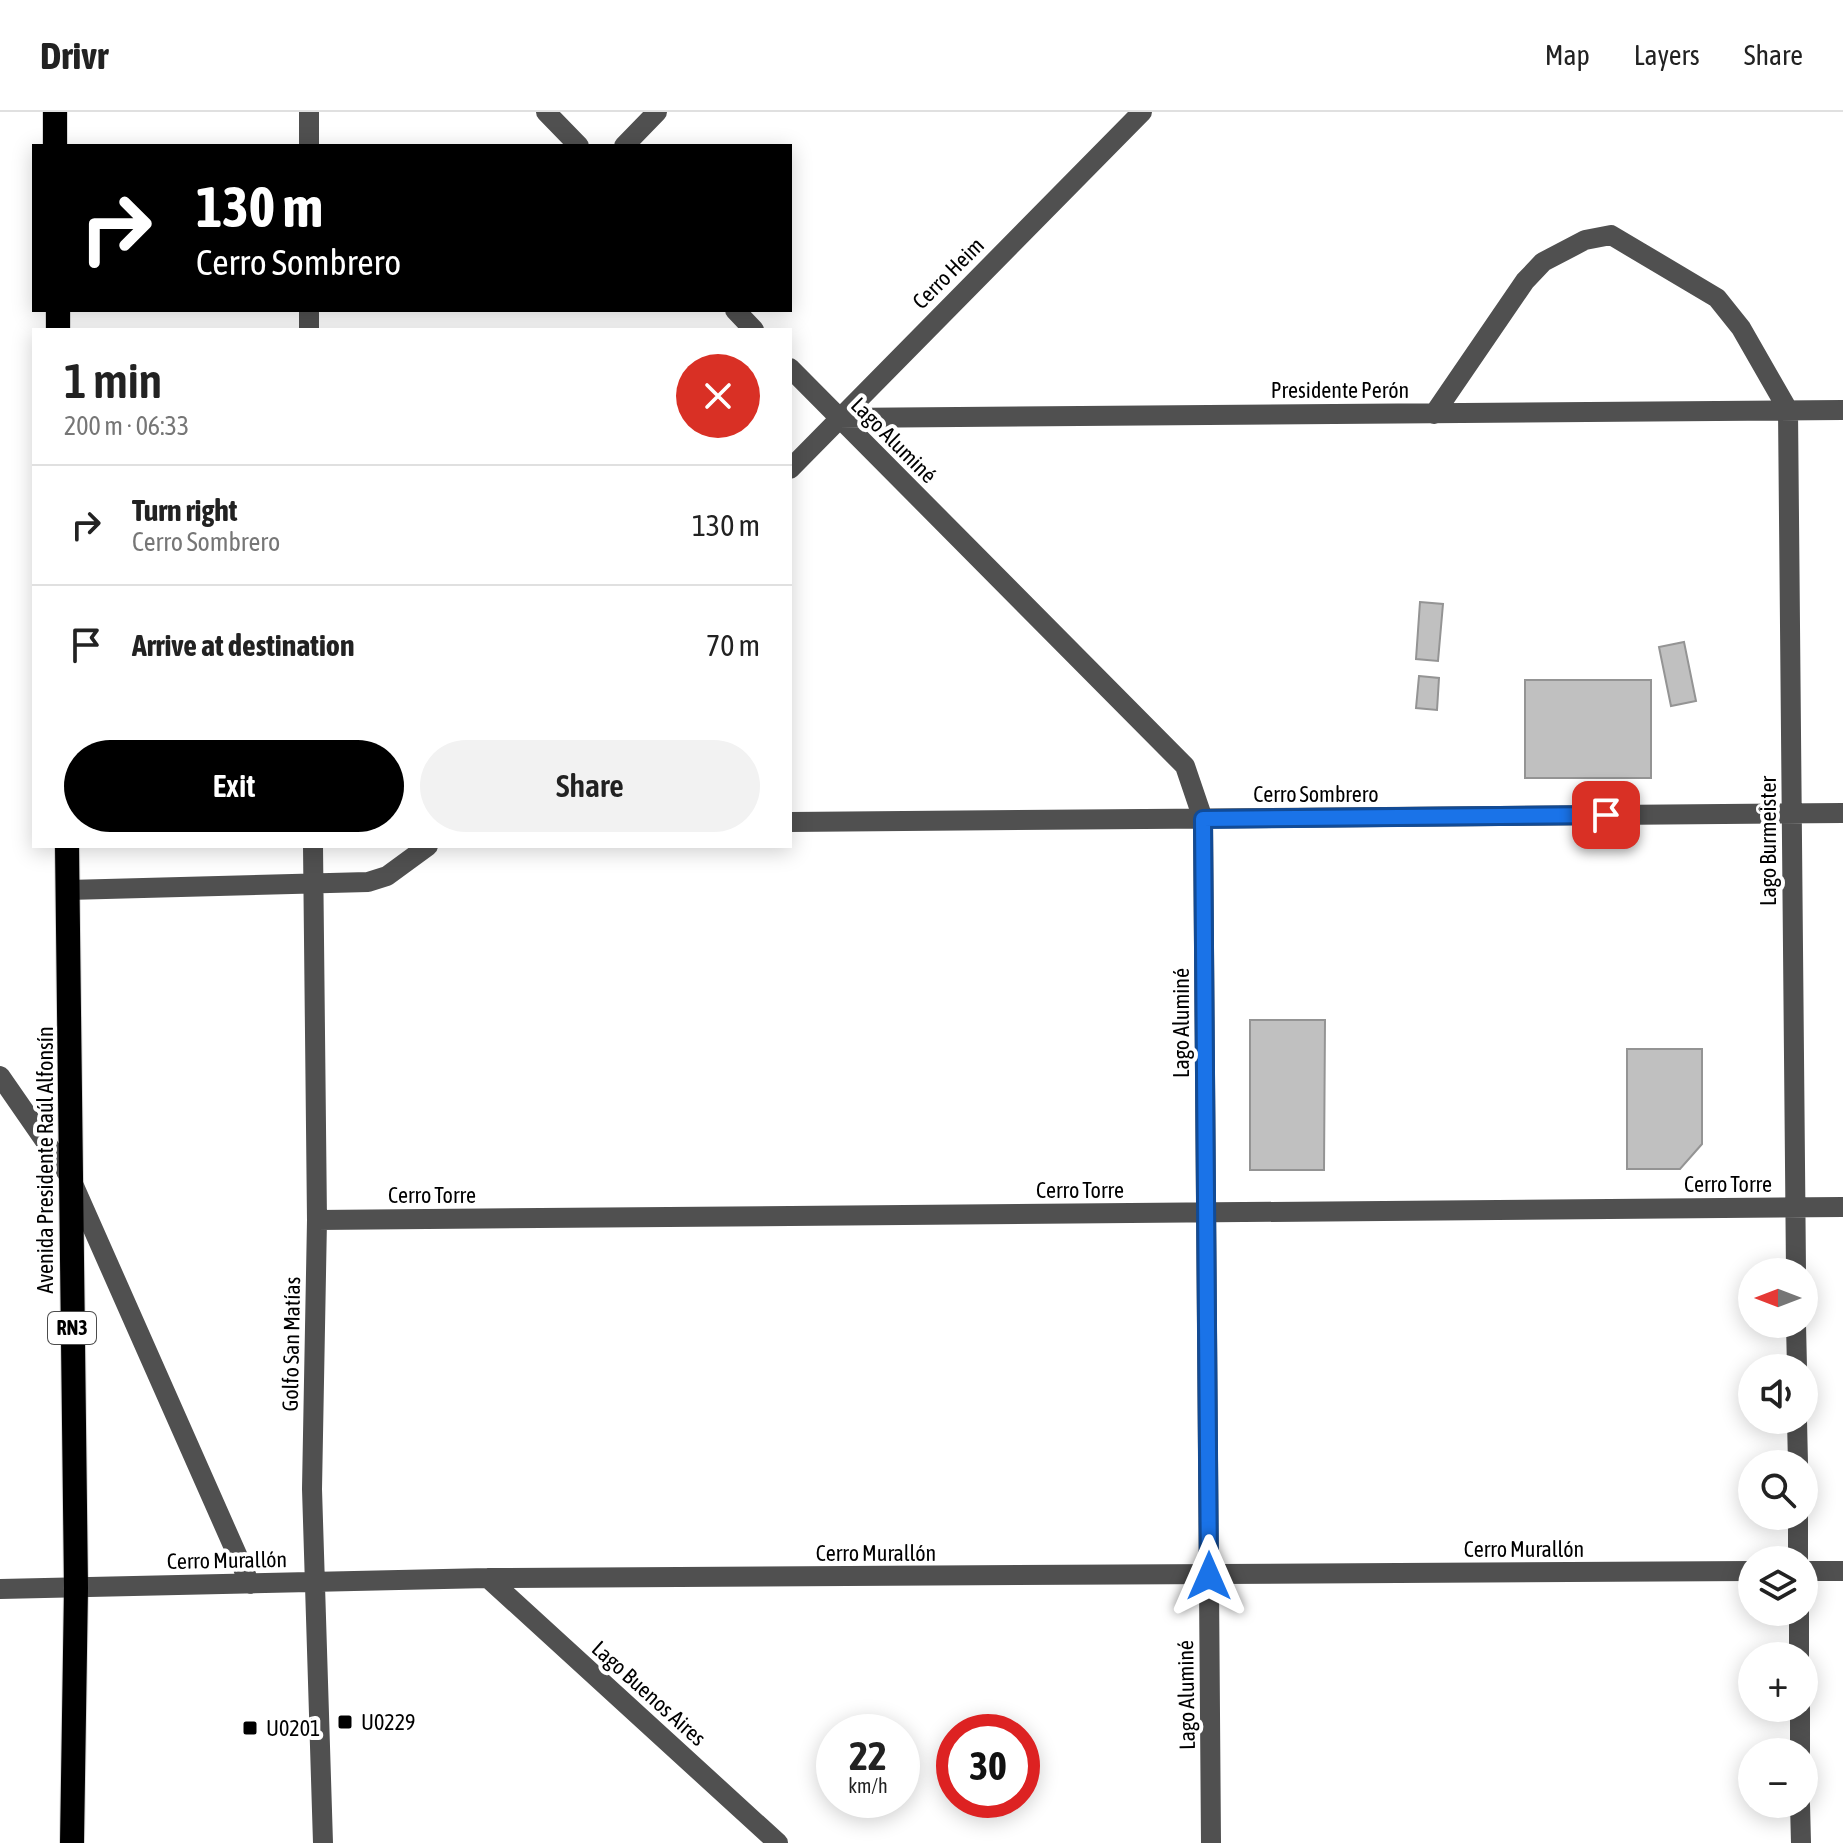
<!DOCTYPE html>
<meta charset="utf-8">
<style>
:root{--surface:#fff;--page:#f2f2f2;--text:#222;--muted:#767676;--line:#e0e0e0;--accent:#000}
body{margin:0;font-family:"Asap Condensed",sans-serif;background:var(--page);color:var(--text);height:100vh;display:flex;flex-direction:column;font-size:30px;white-space:nowrap}
*{box-sizing:border-box;margin:0}
p{font-size:26px;color:var(--muted)}
.icon{flex:none;width:44px;height:44px;fill:none;stroke:currentColor;stroke-width:2;stroke-linecap:round;stroke-linejoin:round}
.map{position:relative;flex:1;overflow:hidden}
.sheet{position:absolute;left:32px;top:216px;width:760px;height:520px;display:flex;flex-direction:column;background:var(--surface);border-radius:0px;box-shadow:0 4px 20px #0003}
.sheet>*{flex:none}
.guide{position:absolute;left:32px;top:32px;width:760px;height:168px;border-radius:0px;box-shadow:0 4px 20px #0003;background:#000;color:#fff;overflow:hidden}
.needle{width:52px;rotate:270deg}
.buttons{position:absolute;left:1738px;top:1146px;display:grid;gap:16px}
.buttons a{display:grid;place-items:center;width:80px;height:80px;border-radius:50%;background:var(--surface);box-shadow:0 4px 20px #0003;font-size:40px}
.speed{position:absolute;left:816px;top:1602px;display:flex;gap:16px;font-size:40px;font-weight:700;text-align:center}
.speed>*{display:grid;place-content:center;width:104px;height:104px;border-radius:50%;background:var(--surface);box-shadow:0 4px 20px #0003;line-height:1}
.speed small{font-size:20px;font-weight:400}
.speed .limit{border:12px solid #d22;background:#fff;color:#111}
.pin{position:absolute;display:grid;place-items:center;width:68px;height:68px;color:#fff;margin:-34px;border-radius:16px;box-shadow:0 4px 12px #0006}
.me{position:absolute;width:88px;margin:-44px;rotate:0deg;stroke-linejoin:round;filter:drop-shadow(0 0 6px #0008)}
.turn{display:flex;align-items:center;gap:28px;height:168px;padding:0 32px;font-size:36px}
.turn .icon{width:104px;height:104px;stroke-width:2.5}
.turn b{display:block;font-size:56px;line-height:68px}
.round{display:grid;place-items:center;flex:none;width:84px;height:84px;border-radius:42px;background:var(--page)}
.overview{display:flex;align-items:center;justify-content:space-between;height:136px;padding:0 32px}
h1{font-size:48px;font-weight:600;line-height:60px}
.button{display:flex;gap:16px;margin-top:auto;padding:16px 32px}
.button a{flex:1;height:92px;border-radius:48px;background:var(--accent);color:#fff;font-size:32px;font-weight:600;line-height:92px;text-align:center}
.button a+a{background:var(--page);color:var(--text)}
ul{padding:0;list-style:none}
li{display:flex;align-items:center;gap:24px;height:120px;padding:0 32px;border-top:2px solid var(--line)}
li div{flex:1}
li b{display:block;font-size:30px}
li em{font-style:normal}
header{display:flex;align-items:center;gap:48px;box-sizing:border-box;height:112px;padding:0 40px;background:var(--surface);border-bottom:2px solid var(--line)}
header strong{font-size:38px}
nav{display:flex;gap:44px;margin-inline-start:auto;font-size:28px}
.map>svg:first-child{display:block}
</style>
<header>
<strong>Drivr</strong>
<nav><a>Map</a><a>Layers</a><a>Share</a></nav>
</header>
<div class="map">
<svg width="1843" height="1731" viewBox="0 0 1843 1731">
<rect width="100%" height="100%" fill="#fff"/>
<path fill="#c0c0c0" stroke="#949494" stroke-width="2" d="M1420 490 1443 492 1438 549 1416 547Z
M1684 530 1696 589 1671 594 1659 535Z
M1419 564 1439 566 1437 598 1416 596Z
M1525 568H1651V666H1525Z
M1250 908H1325L1324 1058H1250Z
M1627 937H1702V1032L1680 1057H1627Z"/>
<g fill="none" stroke-linecap="round" stroke-linejoin="round">
<defs>
<path id="highway" d="M55 0V34
M58 198V218
M67 734 76 1476 72 1731"/>
</defs>
<use href="#highway" stroke="#dbdbdb" stroke-width="26"/>
<path stroke="#505050" stroke-width="20" d="M546 0 579 34
M309 34V0
M624 34 657 0
M309 198V218
M735 198 754 218
M790 256 1185 654 1203 707 1211 1731
M1434 302 1525 169 1543 150 1585 128 1611 123 1717 186 1741 216 1788 298 1796 1160
M838 306 1843 298
M790 357 1142 0
M790 710 1843 701
M313 734 317 1108 312 1377 323 1731
M68 778 368 770 387 764 428 734
M0 964 70 1065 250 1472
M317 1108 1843 1095
M1796 1212 1797 1256
M1797 1308 1798 1352
M1798 1404V1448
M1804 1459H1843
M488 1466 778 1731
M0 1477 488 1466 1752 1459
M1799 1500V1544
M1800 1596V1640
M1800 1692 1801 1731"/>
<use href="#highway" stroke="#000" stroke-width="24"/>
</g>
<g fill="none" stroke-linecap="round" stroke-linejoin="round">
<defs>
<path id="route" d="M1209 1464 1203 707 1606 703"/>
</defs>
<use href="#route" stroke="#114b97" stroke-width="20"/>
<use href="#route" stroke="#1a73e8" stroke-width="14"/>
</g>
<g fill="#000" stroke="#fff" stroke-width="3">
<rect x="337" y="1602" width="16" height="16" rx="4"/>
<rect x="242" y="1608" width="16" height="16" rx="4"/>
</g>
<g text-anchor="middle" stroke-width="8" stroke-linejoin="round" paint-order="stroke">
<rect fill="#fff" stroke="#4c4c4c" stroke-width="2" x="48" y="1200" width="48" height="32" rx="6"/>
<g font-size="20" font-weight="bold" fill="#000">
<text x="72" y="1223">RN3</text>
</g>
<g font-size="22" fill="#000" stroke="#fff">
<text transform="translate(948 161) rotate(-45)" y="8">Cerro Heim</text>
<text x="1340" y="286">Presidente Perón</text>
<text transform="translate(894 328) rotate(45)" y="8">Lago Aluminé</text>
<text x="1316" y="690">Cerro Sombrero</text>
<text transform="translate(1768 729) rotate(-90)" y="8">Lago Burmeister</text>
<text transform="translate(1181 911) rotate(-90)" y="8">Lago Aluminé</text>
<text transform="translate(45 1048) rotate(-90)" y="8">Avenida Presidente Raúl Alfonsín</text>
<text x="1728" y="1080">Cerro Torre</text>
<text x="1080" y="1086">Cerro Torre</text>
<text x="432" y="1091">Cerro Torre</text>
<text transform="translate(291 1232) rotate(-89)" y="8">Golfo San Matías</text>
<text x="1524" y="1445">Cerro Murallón</text>
<text x="876" y="1449">Cerro Murallón</text>
<text transform="translate(227 1448) rotate(-1)" y="8">Cerro Murallón</text>
<text transform="translate(649 1581) rotate(42)" y="8">Lago Buenos Aires</text>
<text transform="translate(1186 1583) rotate(-91)" y="8">Lago Aluminé</text>
</g>
<g font-size="22" fill="#000" stroke="#fff" text-anchor="start">
<text x="361" y="1618">U0229</text>
<text x="266" y="1624">U0201</text>
</g>
</g>
</svg>
<div class="buttons">
<a><svg class="needle" viewBox="-14 -14 28 28"><path d="M0-13l5 13h-10z" fill="#e53935"/><path d="M0 13l5-13h-10z" fill="#767676"/></svg></a>
<a><svg class="icon" aria-label="sound" viewBox="0 0 24 24"><path d="M4 9h4l5-4v14l-5-4H4zM17 9q2 3 0 6"/></svg></a>
<a><svg class="icon" aria-label="search" viewBox="0 0 24 24"><circle cx="10" cy="10" r="6"/><path d="M15 15l6 6"/></svg></a>
<a><svg class="icon" aria-label="layers" viewBox="0 0 24 24"><path d="M12 4l9 5-9 5-9-5zM3 14l9 5 9-5"/></svg></a>
<a>+</a>
<a>−</a>
</div>
<div class="speed"><div>22<small>km/h</small></div><div class="limit">30</div></div>
<div class="pin" style="left:1606px;top:703px;background:#d93025"><svg class="icon" aria-label="arrive" viewBox="0 0 24 24"><path d="M6 21V4h12l-3 4 3 4H6"/></svg></div>
<svg class="me" style="left:1209px;top:1464px" viewBox="-20 -20 40 40"><path d="M0-17L14 15 0 8-14 15z" fill="#1a73e8" stroke="#fff" stroke-width="4"/></svg>
<div class="guide">
<div class="turn"><svg class="icon" aria-label="right" viewBox="0 0 24 24"><path d="M7 20v-9h11M14 6l5 5-5 5"/></svg><div><b>130 m</b>Cerro Sombrero</div></div>
</div>
<section class="sheet">
<div class="overview"><div><h1>1 min</h1><p>200 m · 06:33</p></div><a class="round" style="background:#d93025;color:#fff"><svg class="icon" aria-label="close" viewBox="0 0 24 24"><path d="M6 6l12 12M18 6L6 18"/></svg></a></div>
<ul>
<li><svg class="icon" aria-label="right" viewBox="0 0 24 24"><path d="M7 20v-9h11M14 6l5 5-5 5"/></svg><div><b>Turn right</b><p>Cerro Sombrero</p></div><em>130 m</em></li>
<li><svg class="icon" aria-label="arrive" viewBox="0 0 24 24"><path d="M6 21V4h12l-3 4 3 4H6"/></svg><div><b>Arrive at destination</b></div><em>70 m</em></li>
</ul>
<div class="button"><a>Exit</a><a>Share</a></div>
</section>
</div>
